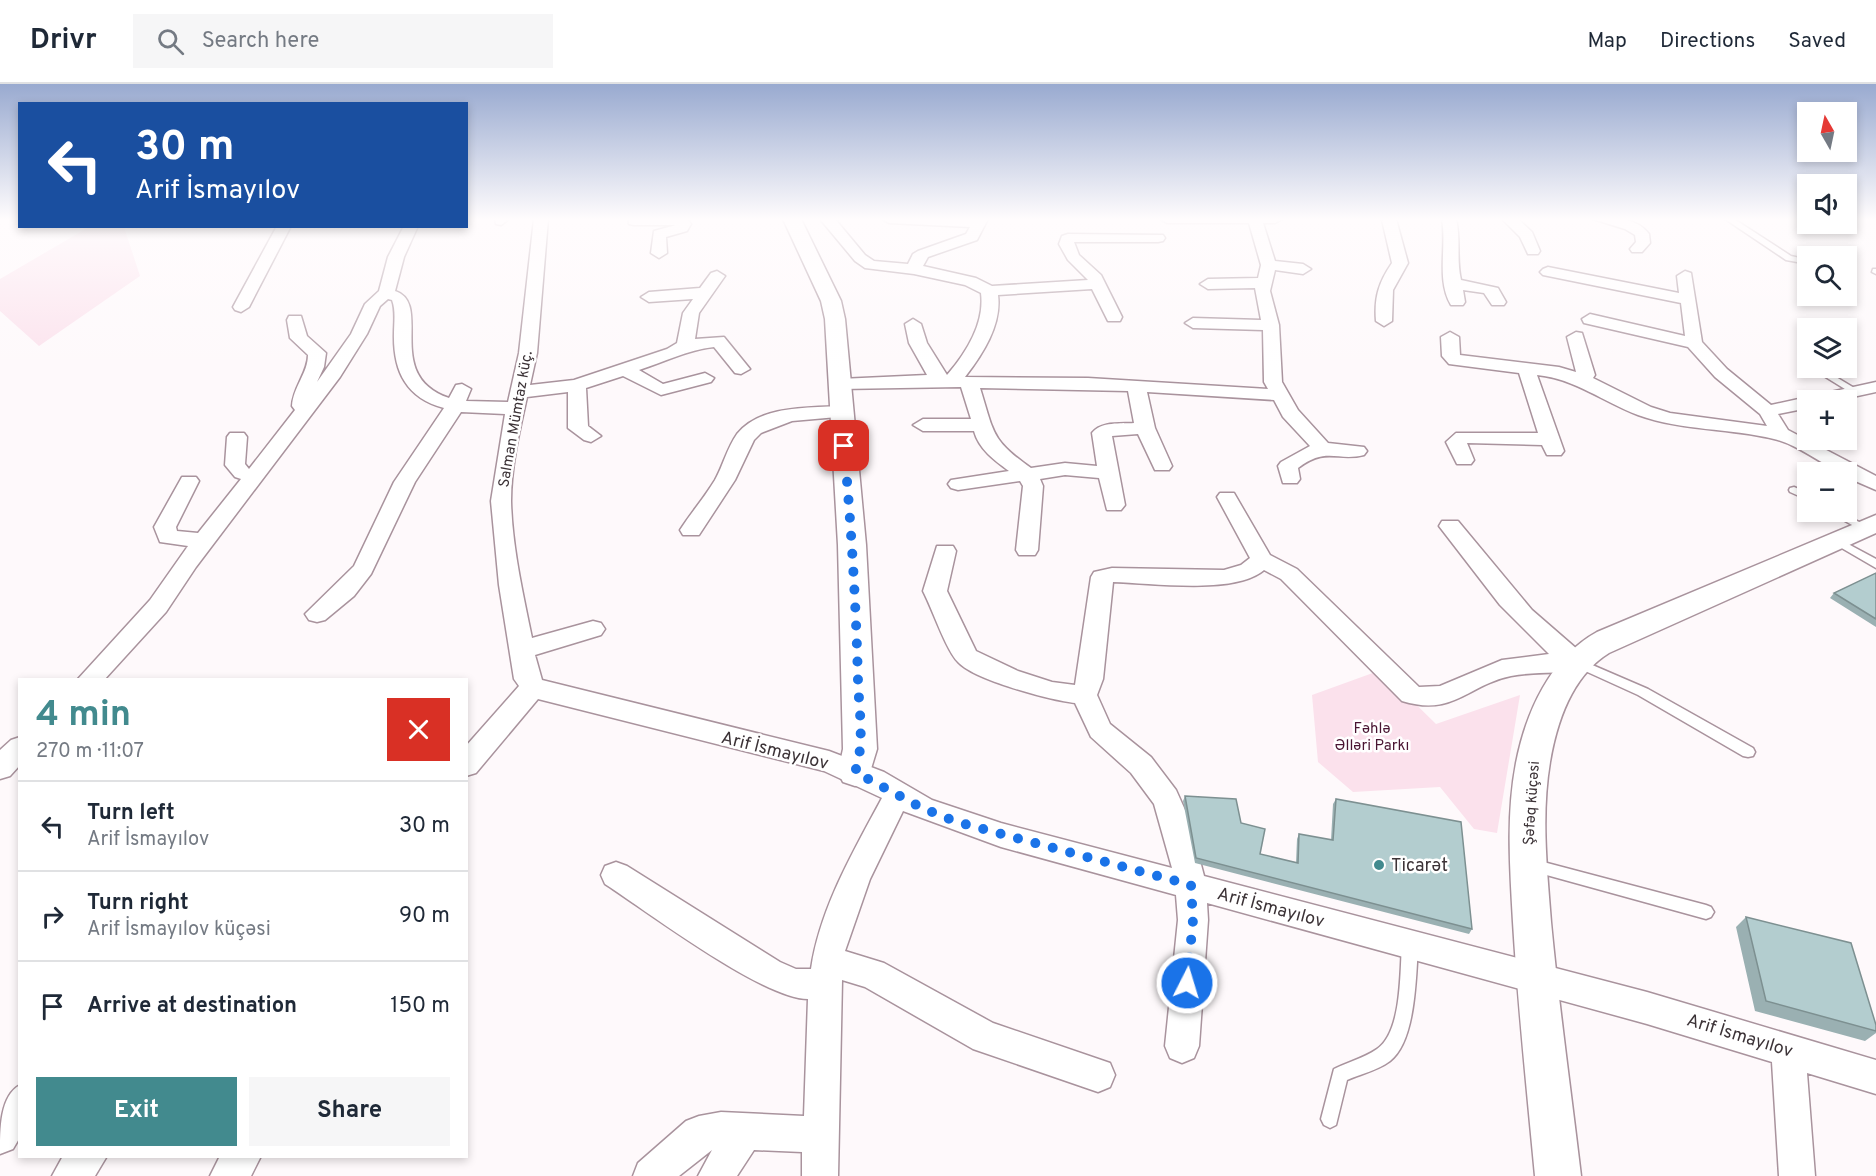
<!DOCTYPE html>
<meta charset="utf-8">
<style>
:root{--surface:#fff;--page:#f6f6f7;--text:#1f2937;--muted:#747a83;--line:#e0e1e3;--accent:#428a8e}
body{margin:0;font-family:Overpass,sans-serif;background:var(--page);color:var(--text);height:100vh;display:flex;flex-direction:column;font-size:22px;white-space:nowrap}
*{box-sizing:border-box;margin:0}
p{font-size:20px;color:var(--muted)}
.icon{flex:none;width:33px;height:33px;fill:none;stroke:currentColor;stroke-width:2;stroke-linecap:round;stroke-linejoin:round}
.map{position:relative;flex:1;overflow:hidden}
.drawer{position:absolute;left:18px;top:594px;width:450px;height:480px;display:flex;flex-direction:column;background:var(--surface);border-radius:0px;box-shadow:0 3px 9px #0003}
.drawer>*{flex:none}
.hud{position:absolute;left:18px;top:18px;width:450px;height:126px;border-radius:0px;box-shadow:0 3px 9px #0003;background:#1a4fa0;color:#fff;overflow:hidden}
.needle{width:39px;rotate:351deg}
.fabs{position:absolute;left:1797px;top:18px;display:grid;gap:12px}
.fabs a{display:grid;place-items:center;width:60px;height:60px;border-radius:0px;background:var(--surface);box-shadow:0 3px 9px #0003;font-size:30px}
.pin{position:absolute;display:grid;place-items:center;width:51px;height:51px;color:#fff;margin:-26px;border-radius:12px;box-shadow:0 3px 9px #0006}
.me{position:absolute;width:66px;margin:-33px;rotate:5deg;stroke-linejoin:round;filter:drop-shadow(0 0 4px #0008)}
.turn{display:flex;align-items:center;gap:21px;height:126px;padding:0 18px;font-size:27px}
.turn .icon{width:78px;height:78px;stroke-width:2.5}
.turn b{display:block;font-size:42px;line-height:51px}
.round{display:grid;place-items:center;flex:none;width:63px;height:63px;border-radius:0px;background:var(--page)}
.overview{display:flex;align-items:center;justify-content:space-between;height:102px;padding:0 18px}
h1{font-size:36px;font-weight:700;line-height:45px;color:var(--accent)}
.button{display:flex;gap:12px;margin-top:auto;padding:12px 18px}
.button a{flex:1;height:69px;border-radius:0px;background:var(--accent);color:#fff;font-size:24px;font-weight:700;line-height:69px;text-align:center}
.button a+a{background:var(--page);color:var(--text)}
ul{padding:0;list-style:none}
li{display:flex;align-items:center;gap:18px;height:90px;padding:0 18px;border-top:2px solid var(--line)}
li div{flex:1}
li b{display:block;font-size:22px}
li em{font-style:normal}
header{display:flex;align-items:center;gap:36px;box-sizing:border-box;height:84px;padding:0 30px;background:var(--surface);border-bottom:2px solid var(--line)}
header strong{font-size:28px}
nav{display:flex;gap:33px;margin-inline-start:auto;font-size:21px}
.search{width:420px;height:54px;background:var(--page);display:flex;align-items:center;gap:15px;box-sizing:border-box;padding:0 21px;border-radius:0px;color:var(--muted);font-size:22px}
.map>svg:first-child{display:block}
</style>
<header>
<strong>Drivr</strong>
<div class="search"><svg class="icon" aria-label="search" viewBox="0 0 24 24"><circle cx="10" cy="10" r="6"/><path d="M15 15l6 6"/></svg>Search here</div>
<nav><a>Map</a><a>Directions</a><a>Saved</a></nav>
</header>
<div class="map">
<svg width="1876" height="1092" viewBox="0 0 1876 1092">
<rect width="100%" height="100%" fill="#fef9fb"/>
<path fill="#fbe1ec" d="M89 143H124L140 192 39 262 0 227V195Z
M1381 586 1436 640 1520 611 1497 749 1474 745 1440 703 1353 708 1318 678 1312 611Z"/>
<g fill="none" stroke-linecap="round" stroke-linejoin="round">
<defs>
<path id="service" d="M1725 135H1734L1791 172 1808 176V180L1786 176Z
M1873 185H1876V190L1872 188Z
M1803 276H1808V282L1803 280Z
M1811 284H1821L1861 308 1856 311 1853 310Z
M1794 403 1808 409V416L1790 408 1789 406 1790 404Z
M1829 428H1841L1870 444 1865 447 1861 446Z
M1837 454 1876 475V484L1833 459 1832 457Z
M1576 574 1648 605 1753 664 1755 668 1753 672 1748 673 1743 672 1638 611 1572 581 1570 578Z
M1532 775 1706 821 1711 823 1714 828 1711 833 1706 835 1532 787 1527 785 1525 781 1527 777Z
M1410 854 1416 856 1418 861C1416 891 1416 957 1390 977 1378 986 1361 990 1347 996L1336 1041 1330 1044 1324 1041 1321 1035 1334 985C1348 978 1364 974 1377 965 1402 948 1400 888 1402 861L1404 856Z"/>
<path id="minor" d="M495 135H509L501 141 496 140Z
M534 135H548L537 269 530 301 574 296 667 265 677 259 683 229 693 215 649 218 641 213 649 208 700 204 711 189 717 187 725 192 699 229 695 255 724 253 750 285 741 290 735 289 714 263C687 266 664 278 639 286L663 300 705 289 714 294 711 298 661 311 623 292 586 304 588 342 601 352 591 358 584 356 568 344V308L527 313C520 345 511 382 511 417 512 462 523 510 532 554L593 537 601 539 605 545 601 551 535 571 542 596 829 667 884 688 932 716 1001 739 1172 784 1154 720 1131 689 1091 653 1075 619C1050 616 974 596 958 578 946 566 932 524 923 507L937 462H953L956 467 947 507 976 567 1018 587 1052 598 1075 601 1091 493 1094 488 1112 484 1224 486 1241 481 1250 474 1217 413 1220 409H1234L1270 471 1297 485 1419 603 1440 602 1502 576 1549 570 1500 521 1439 442 1442 437H1458L1532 526 1585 572 1588 578 1585 584C1561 591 1535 587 1511 592 1467 601 1454 633 1402 617L1281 495 1264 486C1235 511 1151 499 1113 498L1103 595 1097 611 1110 640 1151 673 1176 706 1189 735 1204 792 1647 908 1876 976V1010L1807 989 1815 1092H1779L1772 978 1647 940 1207 819 1208 836 1199 962 1194 974 1182 979 1170 974 1165 962 1178 836 1176 811 1001 763 903 727 870 795 845 867 884 879 993 939 1110 979 1115 991 1110 1003 1098 1008 973 965 865 903 842 896 838 1092H802V1068L754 1066 737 1092H698L712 1066 679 1092H633L638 1079 686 1037 699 1032 721 1028 804 1032 808 915C763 915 648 828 605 800L601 791 605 782 616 778 627 782 780 878 796 885H811C820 824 853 768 882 714L824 687 538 615 476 689 466 692V662L519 602 514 595 499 501 491 417 505 330 461 328 415 398 371 490 354 512 325 536 317 538 309 536 305 530 354 482 394 398 444 324C406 314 393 287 394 249 394 239 396 226 392 216L388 215 380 222 367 250 340 293 196 483 166 528 104 596H77L150 516 188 462 160 458 154 443 182 393H196L199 397 176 443 177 447 198 449 241 395 235 393 225 381 227 353 230 349H244L247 353 245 380 249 385 295 326 292 322C293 303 308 289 308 271L290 254 287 236 289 232H301L307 252 326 269 324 283 317 298 351 250 365 220 379 207 388 173 404 142H418L404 173 395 207C434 220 382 291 449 314L456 301 462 300 471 305 466 317 508 318 519 269Z
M628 135H688L691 140 687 147 666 153 667 169 659 174 651 169 654 147 676 141H634L629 140Z
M820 135H835L865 171 874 177 908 180 913 170 918 167 966 150 970 143 889 139 882 135H988L977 156 928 173 923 182 976 194 992 202 1088 196 1068 176 1059 160 1062 152 1068 150 1163 151 1165 154 1163 157 1158 158H1074L1079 171 1101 191 1122 233 1120 237H1108L1092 205 998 211C1002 241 982 271 965 293L1088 294 1268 305 1264 298 1263 246 1193 244 1185 239 1193 234 1261 236 1255 204 1208 205 1200 200 1208 195 1258 194 1261 181 1249 139H1167L1160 135H1282L1275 139H1263L1275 177 1303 180 1311 185 1303 190 1275 186 1270 207 1279 241 1282 298 1298 326 1328 359 1364 363 1367 367 1364 371C1337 378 1327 362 1298 384L1300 395 1297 399H1283L1278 382 1281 378 1310 362 1283 333 1274 316 1147 308 1155 344 1172 382 1169 386H1155L1138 350 1112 352 1125 421 1121 426H1107L1099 394 1065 391 1040 395 1043 402 1038 466 1035 471H1019L1016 466 1023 402 1020 397 958 406 951 404 948 400 951 396 1009 387C994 376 979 365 974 347H923L913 341 923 335H971L961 303 840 305 831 300 840 295 927 291 909 259 905 240 913 235 921 240 927 259 947 291C966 269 985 239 981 209L965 201 914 190 865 184 855 177ZM980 304 1128 307 1134 339C1121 340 1101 337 1092 349L1097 382 1065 379 1031 384C991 356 994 349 980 304Z
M1396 135 1408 179 1393 206 1392 237 1384 242 1376 237C1374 213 1379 198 1392 179L1382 136Z
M1442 135H1456C1461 156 1456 175 1461 196L1498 204 1506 218 1504 221H1492L1484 209 1463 206 1465 218 1463 221H1451C1436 196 1447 163 1442 135Z
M1502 135H1518L1532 148 1540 167 1538 170H1528L1520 153Z
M1593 135C1614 135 1635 132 1649 150L1650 159 1642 168H1632L1630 165 1636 158 1635 151 1625 145Z
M1798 135H1808V140H1814L1803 141Z
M277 142H291L249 223 241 228 235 226 233 223Z
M1548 183 1679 209 1677 192 1685 187 1691 189 1702 258 1727 285 1771 321 1876 298V308L1839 316H1808V324L1778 330 1788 346 1876 392V406L1846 393V388H1839C1819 378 1796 360 1774 355 1729 344 1682 347 1638 331 1603 318 1576 295 1537 291L1564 367 1561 371H1547L1542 361 1467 359 1474 376 1471 380H1457L1446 358 1456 349H1538L1519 289 1449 280 1442 272 1441 253 1450 248 1459 253 1460 271 1559 283 1576 288 1567 253 1576 248 1582 249 1595 291 1593 294 1651 323 1670 329 1767 342 1760 330 1715 293 1688 263 1584 239 1582 235 1590 230 1685 252 1681 219 1543 191 1540 188 1543 185Z
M842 322 851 328 849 332 792 337 761 349 754 356 735 396 699 451H683L680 446C691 429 704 414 715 396 723 382 727 364 737 350 760 321 809 324 842 322Z
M20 653V681L10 692 0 695V666L11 656Z
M20 1001V1053L13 1065 0 1070C0 1044 0 1012 20 1001Z
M63 1072H107L95 1092H52Z
M220 1072H261L251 1092H210Z"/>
<path id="tertiary" d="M783 135H801L841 217 845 235 866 461 877 665 867 698 855 702 843 698 838 688 843 665 838 461 825 235 821 217Z
M1876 431V449L1609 569C1572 592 1557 637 1550 678 1541 731 1547 785 1551 838 1559 923 1571 1007 1581 1092H1535C1527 1007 1518 923 1513 838 1510 785 1506 731 1516 679 1526 628 1550 574 1597 548Z"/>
</defs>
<use href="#service" stroke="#a9939d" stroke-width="3"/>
<use href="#minor" stroke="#a9939d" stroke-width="3"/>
<use href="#tertiary" stroke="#a9939d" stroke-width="3"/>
<use href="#service" fill="#fff" fill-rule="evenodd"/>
<use href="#minor" fill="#fff" fill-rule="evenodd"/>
<use href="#tertiary" fill="#fff" fill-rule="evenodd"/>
</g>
<path fill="#9ab0b2" d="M1876 489V543L1830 514 1834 509Z
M1185 712 1241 739 1260 770 1296 779 1297 755 1299 750 1331 756 1333 720 1336 715 1472 845 1469 850 1195 779 1183 717Z
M1746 833 1876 941V949L1865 957 1755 927 1736 843Z"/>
<path fill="#b3cdcf" stroke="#7d9091" stroke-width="1.5" d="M1876 489V535L1834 509Z
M1185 712 1236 715 1241 739 1265 745 1260 770 1298 779 1299 750 1333 756 1336 715 1461 738 1472 845 1196 774Z
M1746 833 1851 859 1876 941V947L1766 917Z"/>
<linearGradient id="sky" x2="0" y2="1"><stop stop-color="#99aad0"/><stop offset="0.47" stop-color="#fffcfd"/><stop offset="1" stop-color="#fffcfd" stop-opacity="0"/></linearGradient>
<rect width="1876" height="288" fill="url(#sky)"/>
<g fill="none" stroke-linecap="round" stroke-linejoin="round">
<path stroke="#1a73e8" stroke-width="10" stroke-dasharray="0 18" d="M844 362C851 440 856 518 858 597 859 626 865 660 855 688L922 724 957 738 1191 801 1193 836 1187 899"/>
</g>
<circle fill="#428a8e" stroke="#fff" stroke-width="2" cx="1379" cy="781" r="6"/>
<g text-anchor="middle" stroke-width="5" stroke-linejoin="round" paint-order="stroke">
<g font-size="15" fill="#3c3337" stroke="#fff">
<text transform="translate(515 335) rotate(-80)" y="5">Salman Mümtaz küç.</text>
<text transform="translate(1531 719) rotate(-86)" y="5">Şəfəq küçəsi</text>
</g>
<g font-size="15" fill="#491532" stroke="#fff">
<text x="1372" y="649">Fəhlə<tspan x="1372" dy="17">Əlləri Parkı</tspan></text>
</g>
<g font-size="18" fill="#3c3337" stroke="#fff">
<text transform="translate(775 666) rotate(14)" y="6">Arif İsmayılov</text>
<text transform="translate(1271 823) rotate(15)" y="6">Arif İsmayılov</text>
<text transform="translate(1740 951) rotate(17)" y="6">Arif İsmayılov</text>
</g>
<g font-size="18" fill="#3c3337" stroke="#fff" text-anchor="start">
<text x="1391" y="787">Ticarət</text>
</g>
</g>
</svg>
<div class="fabs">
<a><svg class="needle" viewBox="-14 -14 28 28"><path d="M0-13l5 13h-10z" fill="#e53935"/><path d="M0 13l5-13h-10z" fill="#747a83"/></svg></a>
<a><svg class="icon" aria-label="sound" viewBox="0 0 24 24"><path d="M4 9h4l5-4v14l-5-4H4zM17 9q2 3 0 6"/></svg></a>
<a><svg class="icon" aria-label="search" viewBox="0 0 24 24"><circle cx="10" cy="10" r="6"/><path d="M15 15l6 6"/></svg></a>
<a><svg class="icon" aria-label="layers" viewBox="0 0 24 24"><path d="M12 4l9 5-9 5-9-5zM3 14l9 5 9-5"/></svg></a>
<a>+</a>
<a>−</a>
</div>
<div class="pin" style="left:844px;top:362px;background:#d93025"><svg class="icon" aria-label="arrive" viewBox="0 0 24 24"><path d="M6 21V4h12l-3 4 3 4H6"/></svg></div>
<svg class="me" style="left:1187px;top:899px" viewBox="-20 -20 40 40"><circle r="17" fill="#1a73e8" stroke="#fff" stroke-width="3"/><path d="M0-11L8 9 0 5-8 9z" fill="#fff"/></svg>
<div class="hud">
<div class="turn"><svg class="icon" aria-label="left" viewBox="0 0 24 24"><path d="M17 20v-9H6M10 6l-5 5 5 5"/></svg><div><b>30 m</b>Arif İsmayılov</div></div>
</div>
<section class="drawer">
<div class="overview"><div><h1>4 min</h1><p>270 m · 11:07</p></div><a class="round" style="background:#d93025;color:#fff"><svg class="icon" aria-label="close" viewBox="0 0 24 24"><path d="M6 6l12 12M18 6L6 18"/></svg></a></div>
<ul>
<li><svg class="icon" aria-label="left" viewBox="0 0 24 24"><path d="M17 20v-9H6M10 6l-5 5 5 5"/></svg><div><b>Turn left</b><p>Arif İsmayılov</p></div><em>30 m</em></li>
<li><svg class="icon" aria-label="right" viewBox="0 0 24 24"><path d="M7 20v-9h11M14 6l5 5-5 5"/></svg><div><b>Turn right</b><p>Arif İsmayılov küçəsi</p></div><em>90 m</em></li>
<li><svg class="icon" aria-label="arrive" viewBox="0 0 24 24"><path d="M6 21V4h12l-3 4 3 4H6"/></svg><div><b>Arrive at destination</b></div><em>150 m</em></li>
</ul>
<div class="button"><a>Exit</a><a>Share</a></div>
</section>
</div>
